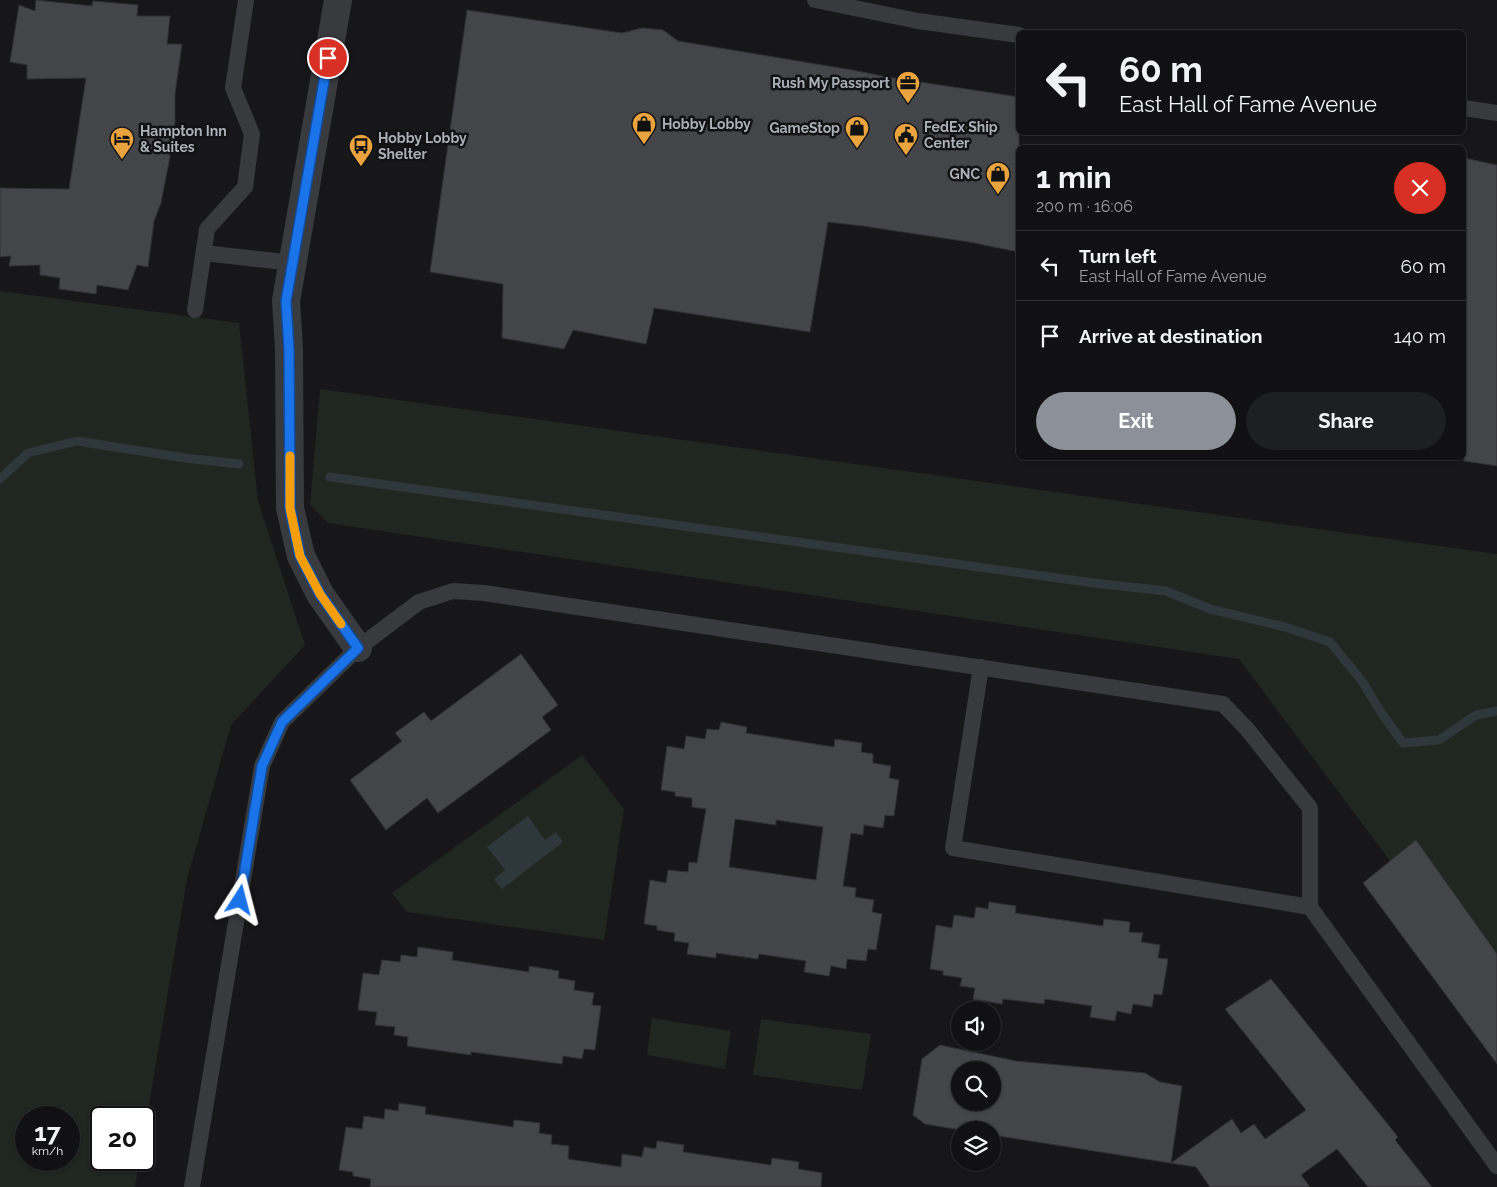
<!DOCTYPE html>
<meta charset="utf-8">
<style>
:root{--surface:#111113;--page:#1e1f21;--text:#f1f3f6;--muted:#9c9da0;--line:#303133;--accent:#8c9099}
body{margin:0;font-family:Raleway,sans-serif;background:var(--page);color:var(--text);height:100vh;display:flex;flex-direction:column;font-size:19px;white-space:nowrap}
*{box-sizing:border-box;margin:0}
p{font-size:16px;color:var(--muted)}
.icon{flex:none;width:28px;height:28px;fill:none;stroke:currentColor;stroke-width:2;stroke-linecap:round;stroke-linejoin:round}
.map{position:relative;flex:1;overflow:hidden}
.side{position:absolute;left:1016px;top:145px;width:450px;height:315px;display:flex;flex-direction:column;background:var(--surface);border-radius:8px;box-shadow:0 1px 4px #0004,0 0 0 1px var(--line)}
.side>*{flex:none}
.banner{position:absolute;left:1016px;top:30px;width:450px;height:105px;border-radius:8px;box-shadow:0 1px 4px #0004,0 0 0 1px var(--line);background:#111113;color:var(--text);overflow:hidden}
.tools{position:absolute;left:951px;top:1001px;display:grid;gap:10px}
.tools a{display:grid;place-items:center;width:50px;height:50px;border-radius:50%;background:var(--surface);box-shadow:0 1px 4px #0004,0 0 0 1px var(--line);font-size:25px}
.speed{position:absolute;left:15px;top:1106px;display:flex;gap:10px;font-size:25px;font-weight:700;text-align:center}
.speed>*{display:grid;place-content:center;width:65px;height:65px;border-radius:50%;background:var(--surface);box-shadow:0 1px 4px #0004,0 0 0 1px var(--line);line-height:1}
.speed small{font-size:12px;font-weight:400}
.speed .limit{border:2px solid #111;border-radius:8px;background:#fff;color:#111}
.pin{position:absolute;display:grid;place-items:center;width:42px;height:42px;color:#fff;margin:-21px;border:2px solid #fff;border-radius:50%;box-shadow:0 1px 5px #0007}
.me{position:absolute;width:55px;margin:-28px;rotate:9deg;stroke-linejoin:round;filter:drop-shadow(0 0 4px #0008)}
.turn{display:flex;align-items:center;gap:18px;height:105px;padding:0 20px;font-size:22px}
.turn .icon{width:65px;height:65px;stroke-width:2.5}
.turn b{display:block;font-size:35px;line-height:42px}
.round{display:grid;place-items:center;flex:none;width:52px;height:52px;border-radius:26px;background:var(--page)}
.head{display:flex;align-items:center;justify-content:space-between;height:85px;padding:0 20px}
h1{font-size:30px;font-weight:700;line-height:38px}
.action{display:flex;gap:10px;margin-top:auto;padding:10px 20px}
.action a{flex:1;height:58px;border-radius:30px;background:var(--accent);color:#fff;font-size:20px;font-weight:700;line-height:58px;text-align:center}
.action a+a{background:var(--page);color:var(--text)}
ul{padding:0;list-style:none}
li{display:flex;align-items:center;gap:15px;height:70px;padding:0 20px;border-top:1px solid var(--line)}
li div{flex:1}
li b{display:block;font-size:19px}
li em{font-style:normal}
.map>svg:first-child{display:block}
</style>
<div class="map">
<svg width="1497" height="1187" viewBox="0 0 1497 1187">
<rect width="100%" height="100%" fill="#171719"/>
<path fill="#1f2720" fill-rule="evenodd" d="M0 291 239 323 258 501 305 645 231 725 187 879 144 1134V1118H101V1160H139L135 1187H0ZM26 1118H69V1160H26Z
M320 389 1497 554V969L1403 878 1239 659 328 523 310 505Z
M582 755 624 809 604 940 407 912 392 893Z
M652 1018 731 1031 725 1069 647 1055Z
M761 1019 871 1034 862 1090 753 1075Z"/>
<path fill="#2e373c" d="M528 816 545 840 556 832 563 842 502 889 494 879 505 870 487 847Z"/>
<g fill="none" stroke-linecap="round" stroke-linejoin="round">
<path stroke="#2e373c" stroke-width="9" d="M330 477 1094 583 1166 591 1210 609 1285 627 1330 642 1362 681 1380 711 1403 743 1439 740 1476 715 1497 711
M0 479 28 453 77 441 185 458 239 464"/>
</g>
<path fill="#444549" stroke="#313135" fill-rule="evenodd" d="M36 0 92 6 93 1 138 5 137 16H170L167 44H182L175 94V121L173 141 161 203 154 221 148 267 137 265 128 290 97 285 96 294 59 289 60 278 40 275V265L9 266 11 256 0 257V188L69 189 86 78 27 79V65L10 62 19 5 35 11Z
M467 10 622 33 642 28 663 30 678 41 852 70 887 77 1019 97V252L969 242 863 226 828 222 810 332 654 308 646 344 573 330 564 349 502 338 503 284 430 272Z
M1464 158 1497 165V466L1464 461Z
M521 654 558 705 542 717 551 730 438 813 427 798 386 830 350 780 402 741 395 733 424 712 431 721Z
M721 722 747 727 746 733 834 747 835 739 862 743 861 752 873 754V763L891 766 889 778 899 780 894 816 885 815 883 828 864 825 863 835 851 833 843 886 856 888 855 897 874 900 872 912 882 914 876 950 868 949 866 961 847 959 846 969 831 966 829 976 804 972 806 961 759 954 758 959 716 953V958L687 954 689 943 674 941 675 933 657 930V926L644 924 650 880 666 883 668 870 688 872 689 862 697 863 706 809 692 807V798L675 796V792L661 790 667 746 684 749 686 736 705 739 707 729 719 730ZM735 819 776 825V820L823 827 816 880 729 867Z
M1416 840 1497 954V1064L1363 883Z
M989 902 1016 906 1015 913 1103 926 1104 919 1130 922 1129 932 1143 933 1141 942 1160 945 1158 958 1168 959 1162 995 1154 994 1152 1007 1133 1004 1131 1014 1117 1011 1115 1021 1090 1017 1092 1006 1045 999 1044 1004 1003 999 1002 1004 973 999 975 988 960 986 962 978 943 975V971L930 969 936 925 952 928 954 915 974 918 976 907 988 909Z
M418 947 453 952 452 960 529 972V966L559 971 558 978 575 981 574 990 594 993 592 1005 601 1006 595 1050 584 1049 582 1059 563 1056 562 1064 471 1052V1055L407 1046 408 1037 394 1035 395 1027 375 1025 377 1012 358 1010 363 973 379 975 382 960 400 962 401 955 417 957Z
M1271 979 1398 1137 1395 1140 1432 1187H1368L1337 1149 1301 1175 1310 1187H1210L1196 1167 992 1135V1130H961L925 1124 913 1115 922 1059 940 1045 1016 1061 1145 1073 1160 1082 1182 1086 1171 1163 1232 1119 1241 1133 1254 1124 1265 1139 1306 1110 1225 1009ZM960 1070H992V1102H960Z
M399 1103 426 1107 425 1114 513 1127 514 1120 540 1123 539 1133 552 1135 551 1144 569 1146 568 1159 621 1167 622 1154 642 1157 644 1147 656 1149 657 1141 684 1145 683 1152 771 1165 772 1158 799 1162 798 1169 822 1173 821 1187H370L371 1179 353 1176V1172L339 1170 346 1127 362 1129 364 1116 384 1119 385 1109 398 1111Z"/>
<g fill="none" stroke-linecap="round" stroke-linejoin="round">
<path stroke="#383a3e" stroke-width="16" d="M815 0 918 21 1019 35
M1464 108 1497 113
M204 253 293 263
M195 310 207 229 245 187 252 134 233 88 246 0
M981 667 953 848 1310 907
M192 1187 262 766 282 722 358 648 419 602 453 591 484 593 1223 704 1247 729 1310 808V907L1497 1166"/>
<path stroke="#383a3e" stroke-width="28" d="M338 0 286 301 289 349 290 508 301 556 320 594 358 648"/>
</g>
<g fill="none" stroke-linecap="round" stroke-linejoin="round">
<defs>
<path id="route" d="M240 900 262 766 282 722 358 648 320 594 300 556 290 508 289 350 286 301 328 58"/>
</defs>
<use href="#route" stroke="#114b97" stroke-width="12"/>
<use href="#route" stroke="#1a73e8" stroke-width="9"/>
<path stroke="#f59e0b" stroke-width="9" d="M290 456V508L300 556 320 594 341 624"/>
</g>
<defs>
<symbol id="office-pin" viewBox="-11 -11 22 30"><path d="M0 17L-7.5 6A9.5 9.5 0 1 1 7.5 6Z" fill="#e9a43f" stroke="#121214"/><path d="M-6-3h4V-5.5h4V-3h4V5H-6ZM-1-4.5V-3h2v-1.5ZM-6 0V1H6V0Z" fill="#111"/></symbol>
<symbol id="shop-pin" viewBox="-11 -11 22 30"><path d="M0 17L-7.5 6A9.5 9.5 0 1 1 7.5 6Z" fill="#e9a43f" stroke="#121214"/><path d="M-5-2.5h2.3a2.7 3.5 0 0 1 5.4 0H5L5.5 6h-11ZM-1.5-2.5h3a1.5 2.3 0 0 0-3 0Z" fill="#111"/></symbol>
<symbol id="civic-pin" viewBox="-11 -11 22 30"><path d="M0 17L-7.5 6A9.5 9.5 0 1 1 7.5 6Z" fill="#e9a43f" stroke="#121214"/><path d="M-.6-6.5H3V-4.5H.6V-3L4-1V1h2V6H-6V1h2V-1L-.6-3ZM-1.2 2.5V6h2.4V2.5Z" fill="#111"/></symbol>
<symbol id="hotel-pin" viewBox="-11 -11 22 30"><path d="M0 17L-7.5 6A9.5 9.5 0 1 1 7.5 6Z" fill="#e9a43f" stroke="#121214"/><path d="M-6-4.5h1.5V1H6V5H4.5V3h-9V5H-6ZM-4 0a1.8 1.8 0 1 1 3.6 0ZM.5 0V-2.5h3Q6-2.5 6 0Z" fill="#111"/></symbol>
<symbol id="bus-pin" viewBox="-11 -11 22 30"><path d="M0 17L-7.5 6A9.5 9.5 0 1 1 7.5 6Z" fill="#e9a43f" stroke="#121214"/><path d="M-5-6H5V4H4V6H2V4H-2V6H-4V4H-5ZM-3.5-4V0h7V-4ZM-3.5 1.2v1.5H-2V1.2ZM2 1.2v1.5H3.5V1.2Z" fill="#111"/></symbol>
</defs>
<g fill-rule="evenodd">
<use href="#office-pin" x="894" y="69" width="28" height="38"/>
<use href="#shop-pin" x="630" y="110" width="28" height="38"/>
<use href="#shop-pin" x="843" y="114" width="28" height="38"/>
<use href="#civic-pin" x="892" y="121" width="28" height="38"/>
<use href="#hotel-pin" x="108" y="125" width="28" height="38"/>
<use href="#bus-pin" x="347" y="132" width="28" height="38"/>
<use href="#shop-pin" x="984" y="160" width="28" height="38"/>
</g>
<g text-anchor="middle" stroke-width="5" stroke-linejoin="round" paint-order="stroke">
<g font-size="14" font-weight="bold" fill="#aaafb8" stroke="#121214" text-anchor="start">
<text x="890" y="88" text-anchor="end">Rush My Passport</text>
<text x="662" y="129">Hobby Lobby</text>
<text x="924" y="132">FedEx Ship<tspan x="924" dy="16">Center</tspan></text>
<text x="840" y="133" text-anchor="end">GameStop</text>
<text x="140" y="136">Hampton Inn<tspan x="140" dy="16">&amp; Suites</tspan></text>
<text x="378" y="143">Hobby Lobby<tspan x="378" dy="16">Shelter</tspan></text>
<text x="980" y="179" text-anchor="end">GNC</text>
</g>
</g>
</svg>
<div class="tools">
<a><svg class="icon" aria-label="sound" viewBox="0 0 24 24"><path d="M4 9h4l5-4v14l-5-4H4zM17 9q2 3 0 6"/></svg></a>
<a><svg class="icon" aria-label="search" viewBox="0 0 24 24"><circle cx="10" cy="10" r="6"/><path d="M15 15l6 6"/></svg></a>
<a><svg class="icon" aria-label="layers" viewBox="0 0 24 24"><path d="M12 4l9 5-9 5-9-5zM3 14l9 5 9-5"/></svg></a>
</div>
<div class="speed"><div>17<small>km/h</small></div><div class="limit">20</div></div>
<div class="pin" style="left:328px;top:58px;background:#d93025"><svg class="icon" aria-label="arrive" viewBox="0 0 24 24"><path d="M6 21V4h12l-3 4 3 4H6"/></svg></div>
<svg class="me" style="left:240px;top:900px" viewBox="-20 -20 40 40"><path d="M0-17L14 15 0 8-14 15z" fill="#1a73e8" stroke="#fff" stroke-width="4"/></svg>
<div class="banner">
<div class="turn"><svg class="icon" aria-label="left" viewBox="0 0 24 24"><path d="M17 20v-9H6M10 6l-5 5 5 5"/></svg><div><b>60 m</b>East Hall of Fame Avenue</div></div>
</div>
<section class="side">
<div class="head"><div><h1>1 min</h1><p>200 m · 16:06</p></div><a class="round" style="background:#d93025;color:#fff"><svg class="icon" aria-label="close" viewBox="0 0 24 24"><path d="M6 6l12 12M18 6L6 18"/></svg></a></div>
<ul>
<li><svg class="icon" aria-label="left" viewBox="0 0 24 24"><path d="M17 20v-9H6M10 6l-5 5 5 5"/></svg><div><b>Turn left</b><p>East Hall of Fame Avenue</p></div><em>60 m</em></li>
<li><svg class="icon" aria-label="arrive" viewBox="0 0 24 24"><path d="M6 21V4h12l-3 4 3 4H6"/></svg><div><b>Arrive at destination</b></div><em>140 m</em></li>
</ul>
<div class="action"><a>Exit</a><a>Share</a></div>
</section>
</div>
